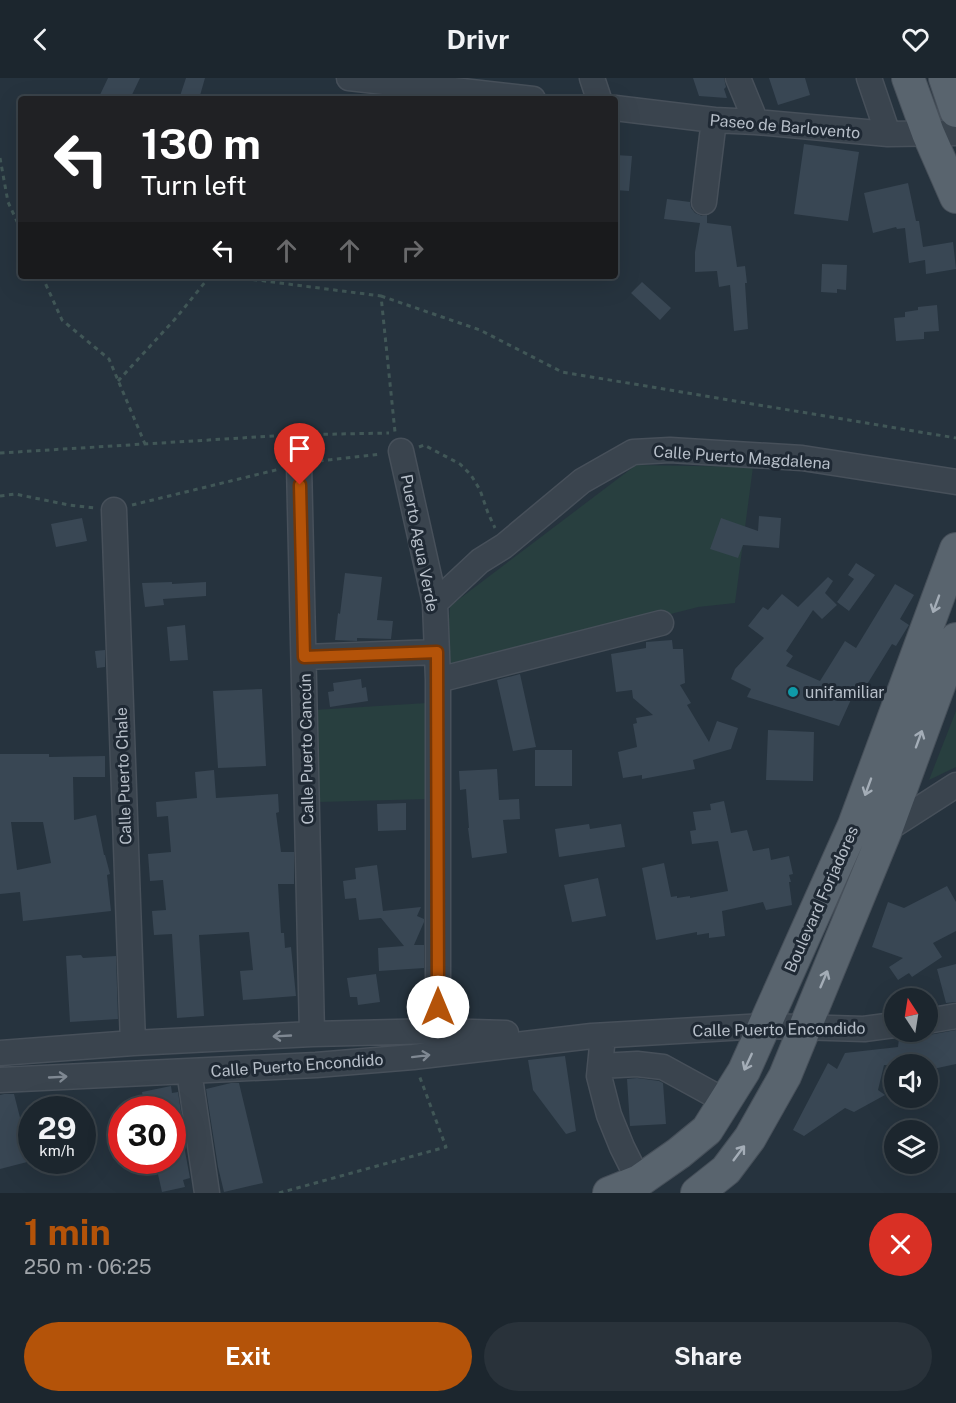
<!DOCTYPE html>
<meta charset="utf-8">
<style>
:root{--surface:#1c262e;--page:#29323a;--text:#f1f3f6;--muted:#a0a5aa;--line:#3a434a;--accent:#b45309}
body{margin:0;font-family:"Public Sans",sans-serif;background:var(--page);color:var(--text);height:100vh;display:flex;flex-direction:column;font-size:22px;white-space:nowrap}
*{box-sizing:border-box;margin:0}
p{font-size:20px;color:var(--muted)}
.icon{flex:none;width:33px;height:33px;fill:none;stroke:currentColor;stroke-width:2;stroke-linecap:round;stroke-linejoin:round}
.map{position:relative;height:1115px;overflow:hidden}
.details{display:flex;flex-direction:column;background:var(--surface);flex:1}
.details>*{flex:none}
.guide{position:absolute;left:18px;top:18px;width:600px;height:183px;border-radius:6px;box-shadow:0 6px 24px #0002,0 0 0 2px var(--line);background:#202124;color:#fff;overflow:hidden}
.needle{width:39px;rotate:348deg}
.tools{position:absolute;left:884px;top:910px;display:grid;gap:12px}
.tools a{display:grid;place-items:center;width:54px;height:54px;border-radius:50%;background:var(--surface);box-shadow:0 6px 24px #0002,0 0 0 2px var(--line);font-size:30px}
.speed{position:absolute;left:18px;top:1018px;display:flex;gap:12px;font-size:30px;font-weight:700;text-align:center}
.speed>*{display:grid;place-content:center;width:78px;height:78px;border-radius:50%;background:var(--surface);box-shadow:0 6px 24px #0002,0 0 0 2px var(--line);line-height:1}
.speed small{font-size:15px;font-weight:400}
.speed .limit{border:9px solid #d22;background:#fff;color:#111}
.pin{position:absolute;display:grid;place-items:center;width:51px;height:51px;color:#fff;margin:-62px -26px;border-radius:50% 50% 50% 0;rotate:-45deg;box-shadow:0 0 6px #0007}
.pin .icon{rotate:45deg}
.me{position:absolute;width:66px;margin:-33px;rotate:0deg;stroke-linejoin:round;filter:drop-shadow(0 0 4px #0008)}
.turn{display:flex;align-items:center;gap:21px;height:126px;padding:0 24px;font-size:27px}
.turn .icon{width:78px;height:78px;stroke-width:2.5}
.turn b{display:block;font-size:42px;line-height:51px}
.lanes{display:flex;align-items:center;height:57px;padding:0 24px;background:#0003;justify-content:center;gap:30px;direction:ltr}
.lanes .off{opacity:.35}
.round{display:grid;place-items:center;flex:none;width:63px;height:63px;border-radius:32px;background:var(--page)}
.overview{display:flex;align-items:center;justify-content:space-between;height:102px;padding:0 24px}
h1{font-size:36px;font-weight:700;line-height:45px;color:var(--accent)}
.button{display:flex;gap:12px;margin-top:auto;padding:12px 24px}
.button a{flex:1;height:69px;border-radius:36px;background:var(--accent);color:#fff;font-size:24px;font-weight:700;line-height:69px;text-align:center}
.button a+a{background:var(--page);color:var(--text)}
header{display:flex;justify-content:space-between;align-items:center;height:78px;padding:0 24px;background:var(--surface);font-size:27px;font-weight:700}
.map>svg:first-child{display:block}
</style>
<header><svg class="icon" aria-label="back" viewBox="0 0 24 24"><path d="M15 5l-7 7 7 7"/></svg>Drivr<svg class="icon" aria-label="heart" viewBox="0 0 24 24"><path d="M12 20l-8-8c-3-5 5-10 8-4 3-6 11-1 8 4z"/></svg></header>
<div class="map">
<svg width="956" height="1115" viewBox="0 0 956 1115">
<rect width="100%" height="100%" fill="#26333e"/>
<path fill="#283f3f" d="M636 387 753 389 735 525 698 529 445 594 450 528Z
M427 625 428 721 319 724 314 632Z
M956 633V689L929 702Z"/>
<path fill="#394754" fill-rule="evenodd" d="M108 0H140L130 21H98Z
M186 0H205L199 21H179Z
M693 0H724L726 9 724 11 727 20 699 18Z
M769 0H805L810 17 778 27Z
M804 66 859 74 848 143 794 136Z
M615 77 632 78 629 113 615 112Z
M908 105 916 143H919L923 169 953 164 956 191 926 196 925 182 909 185 905 150 897 151 896 149 873 155 864 115Z
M667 121 690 124 691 130 695 135 702 138 707 137V145L731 148 737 189 745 188 747 205H745L748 251 734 253 730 207 719 209 717 193 695 194V174L700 145 664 141Z
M822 186 847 187 846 212 837 211V215L821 214Z
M642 204 671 230 660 242 631 215Z
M937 227 939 253 924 254V261L896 263 894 240 905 239V234L918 232V229Z
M759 438 781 440 779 470 743 467 738 480 710 471 721 440 758 453Z
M82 440 87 463 56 469 51 446Z
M856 485 875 497 849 533 837 524 854 501 848 497Z
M345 495 382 499 377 542 393 543 391 561 357 560V563L335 562 338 535 340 536Z
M828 499 833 503 825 515 837 527 822 541 813 532 786 573 793 578 786 588 820 603 845 563 856 570 895 506 914 517 900 541 909 547 907 550 896 568 892 566 866 608 859 604 839 648 747 619 751 611 731 601 735 591 764 560 748 548 763 529 768 532 782 516 798 529Z
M172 504V506L206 504V518L163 521 164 527 145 529 142 505Z
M185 547 188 582 170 583 167 549Z
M672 562 673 571H683L685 605 680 607 691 625 687 627 709 664 717 643 738 650 731 671 693 682 695 691 642 701V697L623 700 618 674 637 669 633 646 637 645 636 640 653 637 633 620 632 612 616 614 611 576 646 570V564Z
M105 572V589L97 590 95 573Z
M520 596 536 669 513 673 497 602Z
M361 601 362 610 366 609 368 623 330 629 328 614 334 613 333 605Z
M262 611 266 688 218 690 213 613Z
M768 652 814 654 813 703 766 702Z
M535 672H572V708H535Z
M0 676H49V679L105 678V699H73L74 742 96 737 104 777H105L110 796 107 797 111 833 23 843 20 814 0 816ZM11 744H43L51 785 17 792Z
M497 691 499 722 519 721 520 741 503 742 507 775 472 780 468 750H469L466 711 460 712 459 693Z
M214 692 216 720 278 716 279 734 276 735 281 774H294V806H278L281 855H284L285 870 291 869 296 918 243 922 240 893 253 892 249 854 199 857 204 938 177 940 172 856 154 857 152 833 166 832 163 802 150 803 148 776 171 774 168 738 157 739 156 724 197 720 195 694Z
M724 723 731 755 747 752 753 773 769 770 771 782 789 778 793 796 789 797 791 804H789L792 827 766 832 763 824 722 833 725 858 709 860V855L697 857V854L656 862 642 790 664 785 671 819 677 818V820L690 818V820L728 813 718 763 692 766 690 753 696 752 693 734 711 732 710 726Z
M406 725V752L378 753 377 726Z
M589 746 590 751 621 746 625 769 559 779 555 751Z
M377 787 383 833 421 829 417 838 424 841V844L414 867H424V890L379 893 378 870 404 868 381 840 359 842 356 820 345 821 343 803 356 801 355 790Z
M598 800 606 838 572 844 564 807Z
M947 808 956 824V853L933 865 942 879 912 899 909 895 898 902 889 889 903 880 872 869 888 824 904 830Z
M81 877 83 880 116 878 118 941 70 944 66 878Z
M956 886V924L946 925 937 891Z
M376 896 380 924 358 927 357 919H350L347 900Z
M956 952V986L933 991 932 987H884L878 1012 885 1017 854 1034 845 1030 804 1058 793 1052 828 985 837 991 845 975 898 969 899 960 903 958 906 954H919L923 957H929Z
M565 978 576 1053 566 1056 533 1012 528 982Z
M637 1000 659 1003 663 1005 666 1046 630 1048 627 1001Z
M231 1005H239L263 1105 224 1114 218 1089 206 1011Z
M171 1008 172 1015 178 1014 182 1040 173 1042 179 1041 190 1100 183 1102 185 1109 162 1114 155 1083H172V1032H144L143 1027 144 1026 142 1014Z
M4 1016H14L31 1083 0 1091V1017Z"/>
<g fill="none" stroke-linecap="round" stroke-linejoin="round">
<defs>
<path id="minor" d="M349 0 533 21
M592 0 599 21
M738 0 756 44
M869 0 888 56
M615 30 714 42 756 44 888 56 956 55
M704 124 714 42
M401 373 435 525 438 602V953
M299 386 312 956
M114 432 133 965
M435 525 480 483 504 468 582 403 633 374 670 372 802 380 956 404
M304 579 437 574
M438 602 661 545
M886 752 956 707
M927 943 956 938
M603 958 599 998 609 1037 622 1069 639 1103
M0 975 133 965 312 956 438 953 506 955
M600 988 637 986 663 989 725 1023
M189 993 207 1115
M0 1002 316 987 413 979 592 958 765 948 864 951 894 947"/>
<path id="major" d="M908 0 928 55 956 119
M945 0 956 33
M609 1115 639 1103 679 1075 707 1052 744 993 854 747 956 471
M697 1115 726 1092 750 1060 785 998 886 752 956 561"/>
</defs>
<use href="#minor" stroke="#47505a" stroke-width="27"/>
<use href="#major" stroke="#47505a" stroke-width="34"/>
<path stroke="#415757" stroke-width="3" stroke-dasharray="4.5 4.5" stroke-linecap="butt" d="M0 80 8 124 21 152
M42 198 62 242 109 281 145 366
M226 198 381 218 395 354
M381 218 480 252 562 294 956 360
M118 303 176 240 210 198
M419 369 424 367 460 386 471 397 480 412 488 435 495 450
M0 375 289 357 389 355
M319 383 381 376
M0 418 15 416 69 427 96 430
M132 427 280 391
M279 1115 446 1069 419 997"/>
<use href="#minor" stroke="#3a444e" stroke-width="24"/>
<use href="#major" stroke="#59646e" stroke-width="32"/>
</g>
<defs><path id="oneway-shaft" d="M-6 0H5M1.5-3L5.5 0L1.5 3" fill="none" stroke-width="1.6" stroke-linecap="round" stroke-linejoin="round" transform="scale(1.5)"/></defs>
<g stroke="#a4adb7">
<use href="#oneway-shaft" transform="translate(936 526) rotate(110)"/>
<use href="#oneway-shaft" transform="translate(919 661) rotate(-70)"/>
<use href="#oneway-shaft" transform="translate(868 709) rotate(110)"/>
<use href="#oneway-shaft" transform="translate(824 901) rotate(-67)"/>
<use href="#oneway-shaft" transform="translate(748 984) rotate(115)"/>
<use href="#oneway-shaft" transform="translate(739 1075) rotate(-53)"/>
</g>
<g stroke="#7f8892">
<use href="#oneway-shaft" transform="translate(282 958) rotate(177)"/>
<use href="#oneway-shaft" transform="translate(421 978) rotate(-7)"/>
<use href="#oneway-shaft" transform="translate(58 999) rotate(-3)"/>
</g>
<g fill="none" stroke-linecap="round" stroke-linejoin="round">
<defs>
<path id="route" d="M300 407 304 579 437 574 438 929"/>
</defs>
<use href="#route" stroke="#753606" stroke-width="15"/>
<use href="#route" stroke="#b45309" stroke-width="10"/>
</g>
<circle fill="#0f9aa8" stroke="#1f2934" stroke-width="2" cx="793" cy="614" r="6"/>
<g text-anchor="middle" stroke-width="6" stroke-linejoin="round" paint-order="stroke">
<g font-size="16" fill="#b7bfc9" stroke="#1f2934">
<text transform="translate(785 48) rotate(5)" y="6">Paseo de Barlovento</text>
<text transform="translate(742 379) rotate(4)" y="6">Calle Puerto Magdalena</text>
<text transform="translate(420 465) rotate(79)" y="6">Puerto Agua Verde</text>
<text transform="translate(306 671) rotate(-91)" y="6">Calle Puerto Cancún</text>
<text transform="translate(123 698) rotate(-92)" y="6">Calle Puerto Chale</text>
<text transform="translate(821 821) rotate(-66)" y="6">Boulevard Forjadores</text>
<text transform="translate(779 951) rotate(-1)" y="6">Calle Puerto Encondido</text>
<text transform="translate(297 987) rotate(-4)" y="6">Calle Puerto Encondido</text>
</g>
<g font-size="16" fill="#b7bfc9" stroke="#1f2934" text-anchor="start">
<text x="805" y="620">unifamiliar</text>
</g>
</g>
</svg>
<div class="tools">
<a><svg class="needle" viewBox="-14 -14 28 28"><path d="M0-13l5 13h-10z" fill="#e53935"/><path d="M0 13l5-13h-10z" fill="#a0a5aa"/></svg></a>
<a><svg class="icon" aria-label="sound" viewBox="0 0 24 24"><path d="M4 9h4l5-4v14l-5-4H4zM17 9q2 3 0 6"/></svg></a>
<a><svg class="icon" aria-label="layers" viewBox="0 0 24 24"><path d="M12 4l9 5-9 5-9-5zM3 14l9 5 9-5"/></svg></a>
</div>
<div class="speed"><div>29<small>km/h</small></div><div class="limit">30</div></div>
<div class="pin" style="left:300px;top:407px;background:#d93025"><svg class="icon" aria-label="arrive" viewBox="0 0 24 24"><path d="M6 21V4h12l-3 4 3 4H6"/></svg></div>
<svg class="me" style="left:438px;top:929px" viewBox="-20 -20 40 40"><circle r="19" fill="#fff"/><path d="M0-13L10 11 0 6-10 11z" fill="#b45309"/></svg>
<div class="guide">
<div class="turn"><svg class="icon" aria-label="left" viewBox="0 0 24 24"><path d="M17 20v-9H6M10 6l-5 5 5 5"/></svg><div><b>130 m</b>Turn left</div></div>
<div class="lanes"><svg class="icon" aria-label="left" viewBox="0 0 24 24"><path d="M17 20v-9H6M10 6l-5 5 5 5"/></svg><svg class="icon off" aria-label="ahead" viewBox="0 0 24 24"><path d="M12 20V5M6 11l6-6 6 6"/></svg><svg class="icon off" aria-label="ahead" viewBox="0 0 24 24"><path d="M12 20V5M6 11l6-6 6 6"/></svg><svg class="icon off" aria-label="right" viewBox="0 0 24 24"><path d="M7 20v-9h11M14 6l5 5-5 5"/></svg></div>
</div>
</div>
<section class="details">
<div class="overview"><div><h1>1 min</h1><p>250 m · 06:25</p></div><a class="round" style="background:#d93025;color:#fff"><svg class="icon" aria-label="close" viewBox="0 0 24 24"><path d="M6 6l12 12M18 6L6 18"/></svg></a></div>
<div class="button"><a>Exit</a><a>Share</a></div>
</section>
